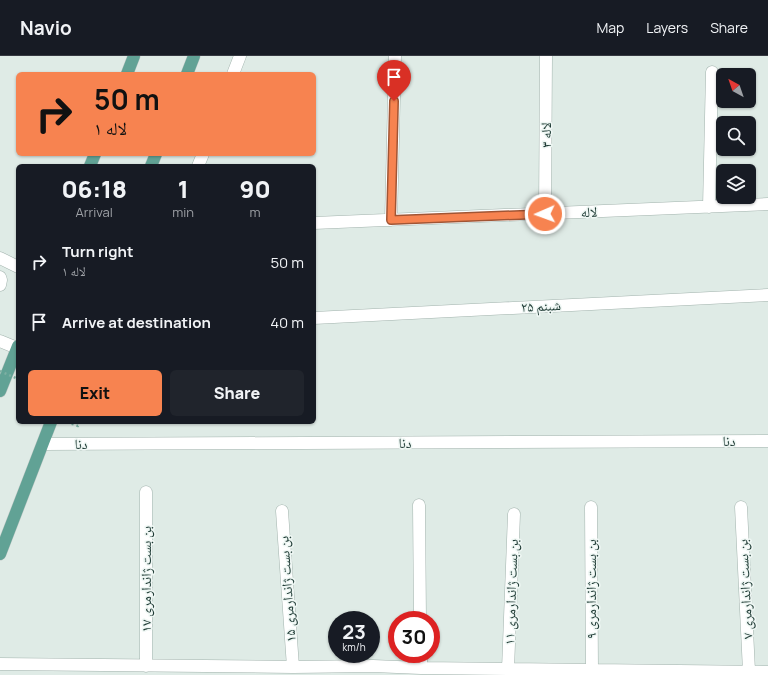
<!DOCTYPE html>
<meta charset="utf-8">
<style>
:root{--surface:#171b24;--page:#20242c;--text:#f1f3f6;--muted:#9ea1a6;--line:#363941;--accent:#f78350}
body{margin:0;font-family:Manrope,"Noto Naskh Arabic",sans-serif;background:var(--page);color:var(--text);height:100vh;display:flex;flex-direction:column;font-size:15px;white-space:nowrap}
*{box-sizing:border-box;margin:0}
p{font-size:13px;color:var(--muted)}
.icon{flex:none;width:22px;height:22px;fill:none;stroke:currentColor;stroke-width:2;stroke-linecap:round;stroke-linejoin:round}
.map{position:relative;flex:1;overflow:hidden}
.details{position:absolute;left:16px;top:108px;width:300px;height:260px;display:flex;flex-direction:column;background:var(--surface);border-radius:6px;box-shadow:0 1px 3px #0004}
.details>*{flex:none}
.top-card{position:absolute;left:16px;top:16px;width:300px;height:84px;border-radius:6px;box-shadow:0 1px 3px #0004;background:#f78350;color:#111;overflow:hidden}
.needle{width:26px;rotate:320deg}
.fabs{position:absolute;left:716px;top:12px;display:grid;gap:8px}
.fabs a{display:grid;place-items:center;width:40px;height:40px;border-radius:6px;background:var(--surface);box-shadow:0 1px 3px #0004;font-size:20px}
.speed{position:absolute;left:328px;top:555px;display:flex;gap:8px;font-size:20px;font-weight:700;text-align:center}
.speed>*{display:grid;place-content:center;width:52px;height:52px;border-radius:50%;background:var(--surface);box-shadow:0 1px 3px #0004;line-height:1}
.speed small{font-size:10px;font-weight:400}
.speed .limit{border:6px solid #d22;background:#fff;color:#111}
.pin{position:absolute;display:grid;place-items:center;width:34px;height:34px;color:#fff;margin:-41px -17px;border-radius:50% 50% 50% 0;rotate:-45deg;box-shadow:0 0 4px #0007}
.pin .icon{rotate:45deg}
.me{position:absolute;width:44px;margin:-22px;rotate:268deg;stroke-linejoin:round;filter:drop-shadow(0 0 3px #0008)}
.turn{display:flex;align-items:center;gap:14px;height:84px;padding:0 12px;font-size:18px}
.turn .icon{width:52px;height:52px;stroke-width:2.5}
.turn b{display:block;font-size:28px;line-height:34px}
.eta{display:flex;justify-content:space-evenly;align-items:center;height:68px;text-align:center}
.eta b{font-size:24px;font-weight:800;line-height:28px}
.primary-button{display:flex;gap:8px;margin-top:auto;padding:8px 12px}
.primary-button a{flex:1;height:46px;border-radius:6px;background:var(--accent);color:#111;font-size:16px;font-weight:800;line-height:46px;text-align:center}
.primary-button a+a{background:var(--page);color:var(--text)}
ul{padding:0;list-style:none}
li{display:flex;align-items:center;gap:12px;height:60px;padding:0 12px}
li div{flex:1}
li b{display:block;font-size:15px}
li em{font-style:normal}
header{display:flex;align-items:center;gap:24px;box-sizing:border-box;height:56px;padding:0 20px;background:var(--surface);border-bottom:1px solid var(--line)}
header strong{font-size:19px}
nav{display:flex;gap:22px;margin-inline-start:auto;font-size:14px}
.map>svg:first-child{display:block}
</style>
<header>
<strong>Navio</strong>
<nav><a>Map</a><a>Layers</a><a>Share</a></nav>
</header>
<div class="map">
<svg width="768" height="619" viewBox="0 0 768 619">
<rect width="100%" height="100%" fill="#dfebe6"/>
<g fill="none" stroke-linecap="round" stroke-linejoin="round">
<defs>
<path id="minor" d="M233 18 240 0
M198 110 203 98
M709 151 712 16
M545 158 546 0
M391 164 395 0
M314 167 768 148
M0 202 18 211
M0 221 1 224 0 229
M314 262 768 239
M0 285 17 292
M43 388 768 385
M419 449 420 564
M591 451 592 614
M741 451 749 615
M282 455 293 611
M421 598V612
M0 608 293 611 373 610 421 612 768 616
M146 610V436
M508 613 514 458"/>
<path id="major" d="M127 18 134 0
M187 18 194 0
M90 110 95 98
M151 110 156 98
M0 335 18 290
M0 498 51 366"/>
</defs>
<use href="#minor" stroke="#a2b3ad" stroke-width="13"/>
<use href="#major" stroke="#c0c8c6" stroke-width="13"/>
<path stroke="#7eb0a3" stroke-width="2.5" stroke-dasharray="2 3" stroke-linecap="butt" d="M67 366 78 370 81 366"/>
<use href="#minor" stroke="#fff" stroke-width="12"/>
<use href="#major" stroke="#61a295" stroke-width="12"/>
<path stroke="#7eb0a3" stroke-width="2.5" stroke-dasharray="2 3" stroke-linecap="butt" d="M0 315 18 323"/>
</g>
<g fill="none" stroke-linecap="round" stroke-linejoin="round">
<defs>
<path id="route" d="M394 45 391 164 545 158"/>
</defs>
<use href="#route" stroke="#a15534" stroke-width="10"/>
<use href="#route" stroke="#f78350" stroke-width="7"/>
</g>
<g text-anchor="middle" stroke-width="3" stroke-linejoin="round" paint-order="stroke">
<g font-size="14" fill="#1f3b35" stroke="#eff7f4">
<text transform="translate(546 79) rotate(-90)" y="5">لاله ۳</text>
<text transform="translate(589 156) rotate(-2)" y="5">لاله</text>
<text transform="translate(541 250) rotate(-3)" y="5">شبنم ۲۵</text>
<text x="729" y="390">دنا</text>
<text x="405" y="392">دنا</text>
<text x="81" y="393">دنا</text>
<text transform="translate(146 523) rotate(-90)" y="5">بن بست ژاندارمری ۱۷</text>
<text transform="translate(287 533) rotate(-94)" y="5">بن بست ژاندارمری ۱۵</text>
<text transform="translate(591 533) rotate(-90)" y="5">بن بست ژاندارمری ۹</text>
<text transform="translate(745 533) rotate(-93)" y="5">بن بست ژاندارمری ۷</text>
<text transform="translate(511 536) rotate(-88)" y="5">بن بست ژاندارمری ۱۱</text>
</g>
</g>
</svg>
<div class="fabs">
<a><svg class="needle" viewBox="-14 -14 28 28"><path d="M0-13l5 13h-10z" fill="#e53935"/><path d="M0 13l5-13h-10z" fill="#9ea1a6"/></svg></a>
<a><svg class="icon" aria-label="search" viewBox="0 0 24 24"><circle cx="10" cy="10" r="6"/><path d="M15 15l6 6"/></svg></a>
<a><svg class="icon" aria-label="layers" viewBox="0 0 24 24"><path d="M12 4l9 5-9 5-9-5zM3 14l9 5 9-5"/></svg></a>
</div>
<div class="speed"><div>23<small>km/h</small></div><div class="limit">30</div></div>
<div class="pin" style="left:394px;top:45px;background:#d93025"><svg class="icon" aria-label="arrive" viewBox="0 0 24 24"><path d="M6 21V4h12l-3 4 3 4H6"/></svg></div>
<svg class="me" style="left:545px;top:158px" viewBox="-20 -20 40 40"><circle r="17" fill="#f78350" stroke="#fff" stroke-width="3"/><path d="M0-11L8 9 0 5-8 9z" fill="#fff"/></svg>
<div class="top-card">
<div class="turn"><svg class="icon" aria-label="right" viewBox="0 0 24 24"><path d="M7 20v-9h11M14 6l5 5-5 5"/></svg><div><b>50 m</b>لاله ۱</div></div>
</div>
<section class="details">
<div class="eta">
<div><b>06:18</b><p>Arrival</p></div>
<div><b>1</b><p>min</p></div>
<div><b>90</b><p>m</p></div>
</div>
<ul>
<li><svg class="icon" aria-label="right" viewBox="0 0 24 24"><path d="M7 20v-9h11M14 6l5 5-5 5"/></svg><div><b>Turn right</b><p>لاله ۱</p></div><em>50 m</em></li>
<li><svg class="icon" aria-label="arrive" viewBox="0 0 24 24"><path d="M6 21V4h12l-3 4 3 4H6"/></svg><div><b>Arrive at destination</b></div><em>40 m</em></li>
</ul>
<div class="primary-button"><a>Exit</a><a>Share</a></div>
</section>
</div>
